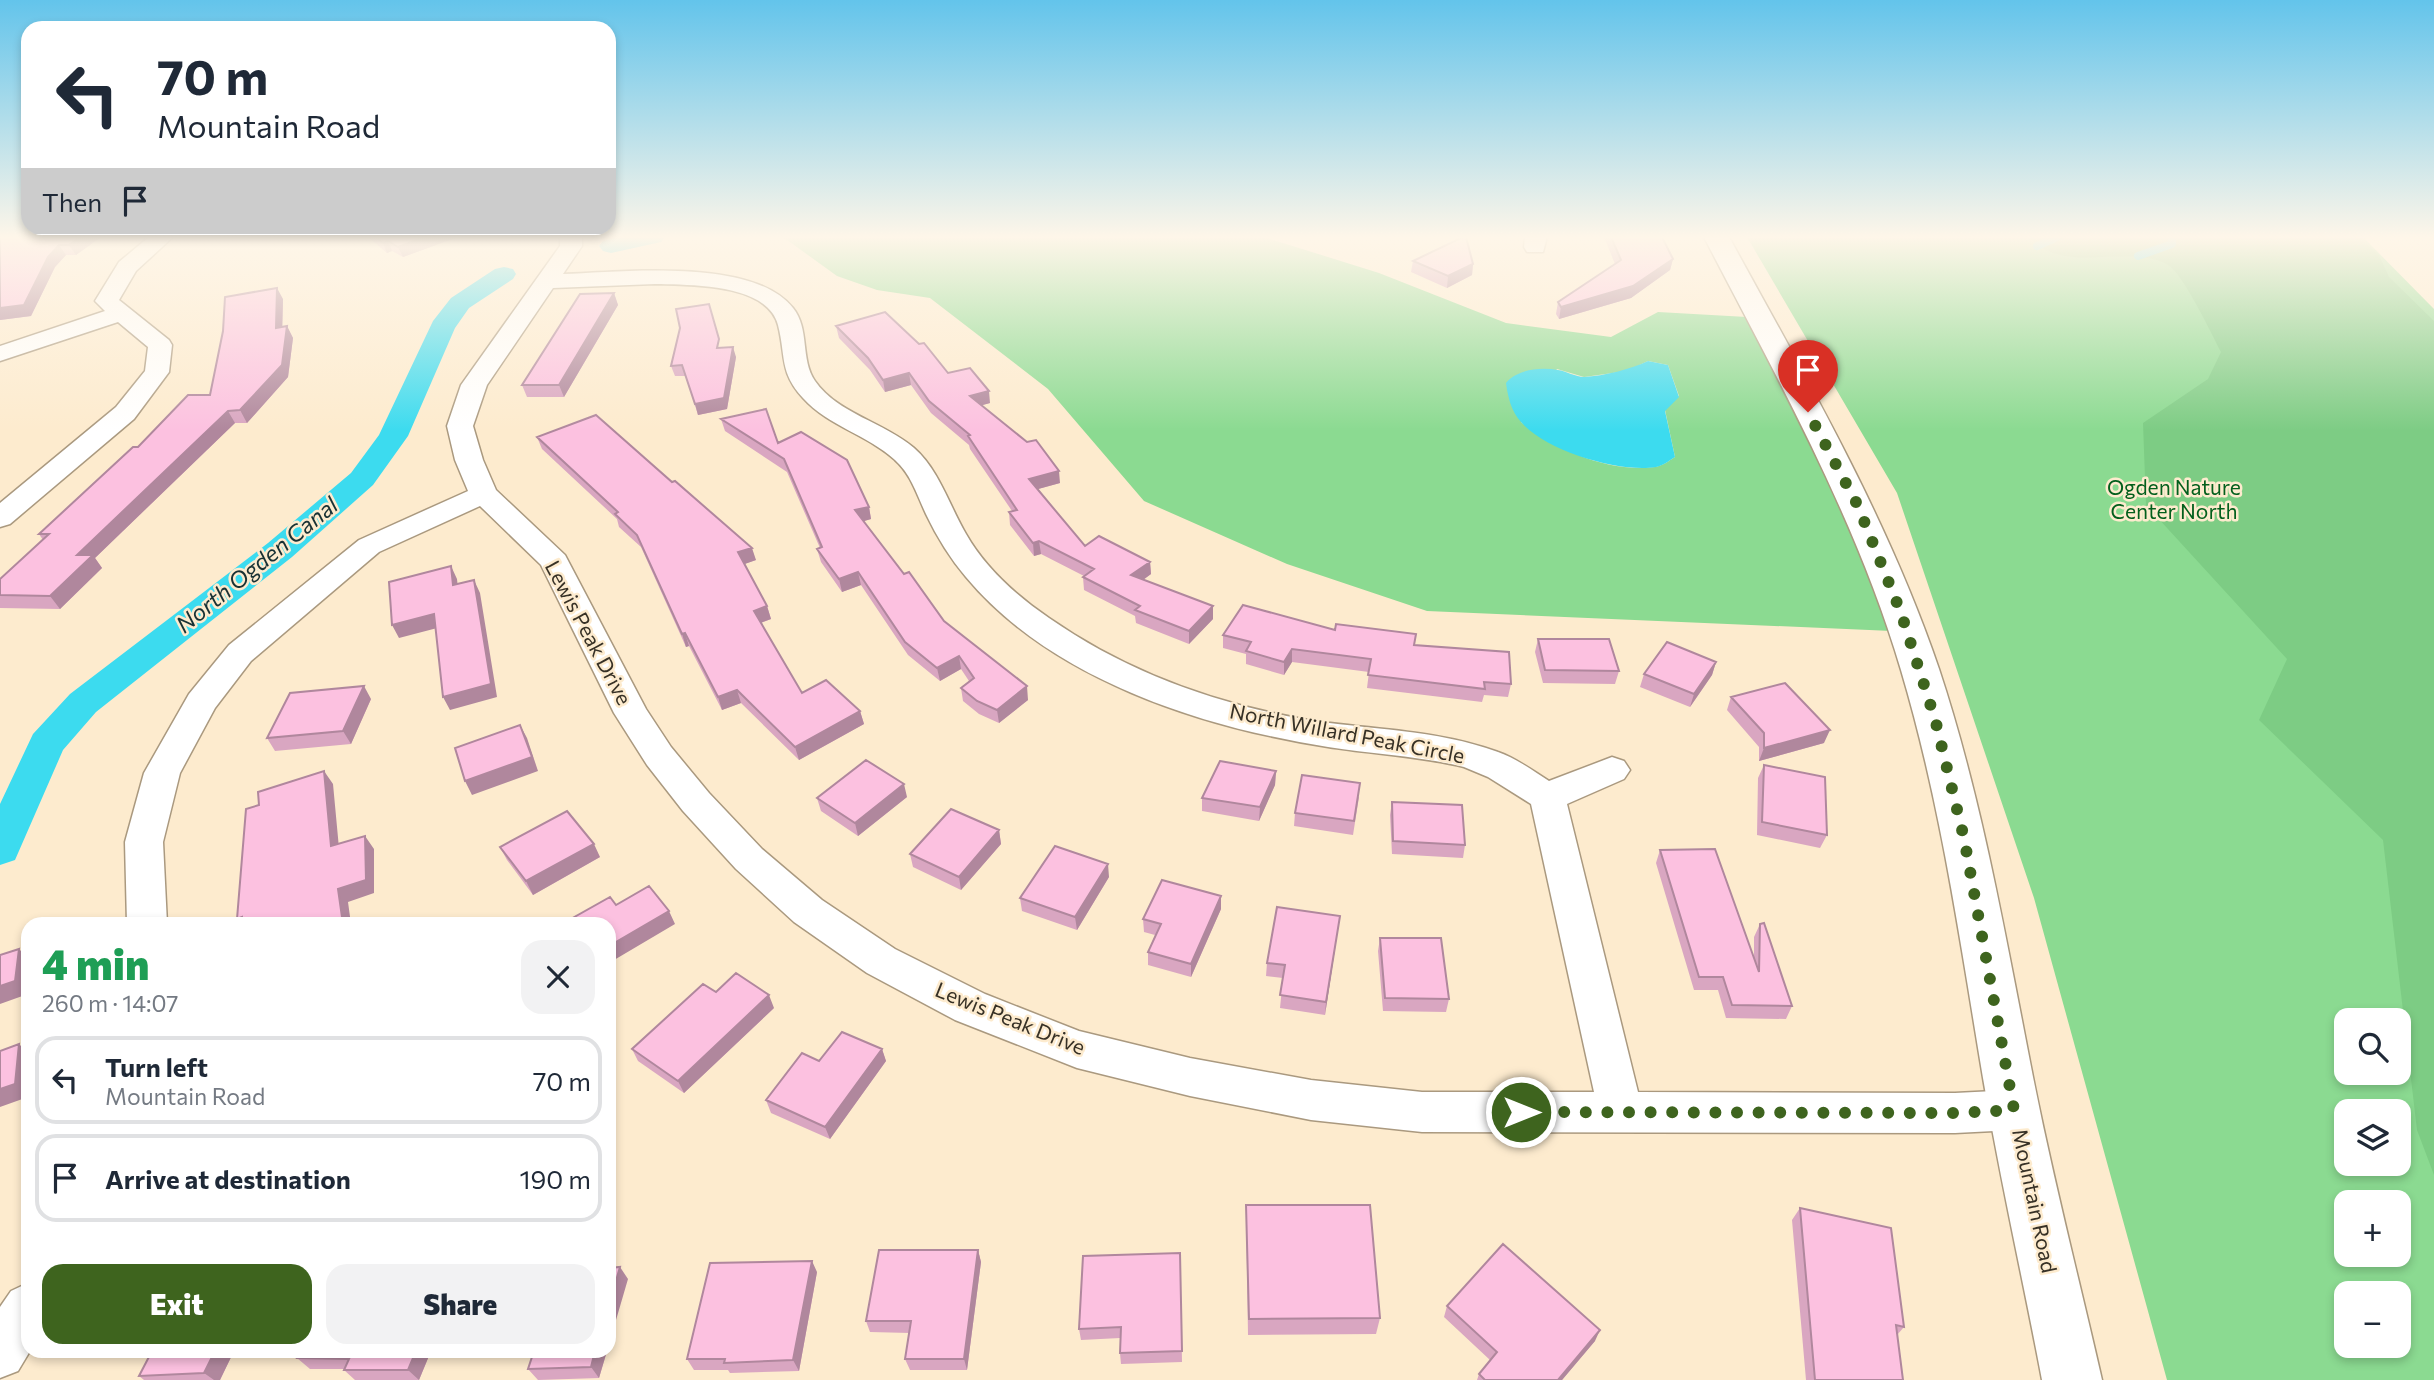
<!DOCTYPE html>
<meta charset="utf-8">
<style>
:root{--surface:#fff;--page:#f2f2f3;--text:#1f2937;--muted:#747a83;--line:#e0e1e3;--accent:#3e641e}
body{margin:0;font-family:Commissioner,sans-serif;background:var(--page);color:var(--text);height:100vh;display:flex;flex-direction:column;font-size:26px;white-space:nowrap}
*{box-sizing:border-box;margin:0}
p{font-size:23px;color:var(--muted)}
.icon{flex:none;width:38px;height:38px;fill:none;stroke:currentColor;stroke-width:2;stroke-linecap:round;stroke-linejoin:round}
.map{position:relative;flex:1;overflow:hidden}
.panel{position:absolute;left:21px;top:917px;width:595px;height:441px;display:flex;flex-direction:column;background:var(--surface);border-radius:21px;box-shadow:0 4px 10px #0003}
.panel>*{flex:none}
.hud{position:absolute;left:21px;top:21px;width:595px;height:214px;border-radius:21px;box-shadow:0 4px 10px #0003;background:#fff;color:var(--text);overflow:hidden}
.buttons{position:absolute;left:2334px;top:1008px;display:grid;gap:14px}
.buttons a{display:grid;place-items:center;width:77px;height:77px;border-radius:14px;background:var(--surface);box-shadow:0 4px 10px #0003;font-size:35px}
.pin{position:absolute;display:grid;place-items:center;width:60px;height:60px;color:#fff;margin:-72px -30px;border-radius:50% 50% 50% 0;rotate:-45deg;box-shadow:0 0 7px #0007}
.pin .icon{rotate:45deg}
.me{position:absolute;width:77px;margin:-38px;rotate:90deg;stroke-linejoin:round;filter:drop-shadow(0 0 5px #0008)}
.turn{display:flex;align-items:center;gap:24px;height:147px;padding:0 21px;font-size:32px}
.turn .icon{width:91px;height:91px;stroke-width:2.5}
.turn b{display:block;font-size:49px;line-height:60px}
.then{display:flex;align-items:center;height:66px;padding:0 21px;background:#0003;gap:14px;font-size:26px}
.round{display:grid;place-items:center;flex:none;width:74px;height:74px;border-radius:21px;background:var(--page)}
.headline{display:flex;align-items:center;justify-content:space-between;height:119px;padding:0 21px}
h1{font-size:42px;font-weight:800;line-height:52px;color:#1e9e55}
.primary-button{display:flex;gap:14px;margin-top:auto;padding:14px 21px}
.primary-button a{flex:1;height:80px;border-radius:21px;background:var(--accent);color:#fff;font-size:28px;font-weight:800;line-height:80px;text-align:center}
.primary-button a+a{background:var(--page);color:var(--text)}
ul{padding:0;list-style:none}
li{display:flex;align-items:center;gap:21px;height:88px;margin:0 14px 10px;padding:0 7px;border:4px solid var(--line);border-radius:21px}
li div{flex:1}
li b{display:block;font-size:26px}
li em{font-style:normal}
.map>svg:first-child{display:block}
</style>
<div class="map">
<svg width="2434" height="1380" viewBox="0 0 2434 1380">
<rect width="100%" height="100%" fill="#fdebce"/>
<path fill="#8bda91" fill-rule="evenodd" d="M783 237H1264L1379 273 1506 323 1611 337 1658 312 1747 317 1839 496 1892 631 1427 611 1287 564 1144 501 1048 389 930 298 877 290 837 276ZM1648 361 1668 365 1679 396 1665 410 1675 457C1669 461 1662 466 1655 467 1608 473 1557 450 1521 422L1557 369 1584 377 1627 371Z
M1747 237H2363L2434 309V1380H2167L2034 898 1897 493ZM2347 1020H2399V1073H2347ZM2347 1111H2399V1164H2347ZM2347 1202H2399V1255H2347ZM2347 1293H2399V1346H2347Z"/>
<path fill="#7dcc84" d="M2029 237H2359L2379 255 2389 277 2434 321V1175L2417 1130 2383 840 2259 720 2287 659 2146 505 2143 423 2208 379 2221 352C2211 333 2184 275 2168 265 2127 242 2065 277 2029 237Z"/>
<path fill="#3cdbef" d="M1648 361 1668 365 1679 397 1665 411 1675 457C1669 461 1662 466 1656 467 1619 473 1546 451 1521 422 1511 411 1508 397 1506 383 1518 369 1540 367 1558 370 1566 371 1576 377 1584 377 1604 376 1631 369 1648 361Z"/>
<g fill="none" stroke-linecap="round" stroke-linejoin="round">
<path stroke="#3cdbef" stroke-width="8" d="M2037 246 2057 237
M2138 256 2172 244V237"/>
<path fill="#3cdbef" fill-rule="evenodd" d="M618 237H665L661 242 611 253 603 251 599 246 603 241Z
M504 267 513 269 516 274 513 279 469 308 455 328 408 436 373 485 292 557 96 712 63 750 15 860 0 865V804L33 734 70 694 268 543 351 473 379 435 433 321 451 298 495 269Z"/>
<defs>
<path id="minor" d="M149 237H173L136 271 119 300 169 340 172 345 169 372 134 419 10 524 0 527V503L116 407 145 371 148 347 118 322 0 361V346L105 311 95 301 119 262Z
M560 237H582V246L563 274C621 272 753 257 793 308 810 329 800 359 815 381 838 414 884 422 914 448 939 470 949 505 966 534 986 569 1017 596 1049 618 1125 671 1213 703 1303 719 1368 730 1436 729 1498 752 1516 758 1533 771 1549 781L1612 757 1624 761 1630 770 1624 779 1567 804 1638 1092 1955 1093 2014 1090 2030 1096 2036 1110 2030 1124 2014 1130 1955 1133 1422 1132 1311 1120 1190 1096 1077 1068 955 1020 867 973 794 922 736 869 683 811 647 765 614 713 541 565 480 506 379 552 251 661 215 708 180 773 163 842 167 924H127L125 842 144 773 189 694 229 645 359 540 468 491 455 460 447 426 461 385 560 246ZM655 284C689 285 767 283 778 325 786 356 779 372 803 398 828 426 868 435 895 460 911 474 917 495 926 514 937 537 950 558 966 577 1051 679 1201 727 1328 747 1373 754 1419 756 1464 767L1488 777 1531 804 1594 1092H1422L1311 1080 1190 1058 1079 1031 985 994 895 949 822 900 762 849 709 793 671 747 646 709 565 555 496 490 483 460 473 426 487 385 553 288Z
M1525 237H1547L1543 252H1527L1524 247Z
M28 1283 30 1351 18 1371 0 1378V1307L11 1291Z"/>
<path id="tertiary" d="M1704 237H1729C1806 378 1887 516 1939 669 1983 802 2006 940 2033 1077 2053 1179 2079 1279 2102 1380H2042C2023 1279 2000 1179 1983 1078 1960 941 1941 804 1901 670 1856 518 1777 378 1704 237Z"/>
</defs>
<use href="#minor" stroke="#aa997f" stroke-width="3"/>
<use href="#tertiary" stroke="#aa997f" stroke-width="3"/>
<use href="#minor" fill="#fff" fill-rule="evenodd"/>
<use href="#tertiary" fill="#fff" fill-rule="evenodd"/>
</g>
<path fill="#d9a6c1" d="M0 237H101L76 255H66L55 267 31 316 0 320Z
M368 237H458L403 257 392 251 387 253Z
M1604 237H1662L1673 259 1670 270 1631 298 1559 319 1556 314 1558 302 1615 264Z
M1413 261 1473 264 1472 275 1447 288 1411 272Z
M614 293 618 305 564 397H527L522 385Z
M283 299 282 327 287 326 293 338 288 377 247 423H235L95 558 102 568 60 609 0 608V579L43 540 39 534 138 447 210 395Z
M836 326 948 373 990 403 982 405 1060 483 1038 489 1085 546 1150 562 1151 574 1143 580 1213 606V619L1189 644 1136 623 1135 616 1084 590 1083 577 1084 576 1041 554 1034 556 1010 525 1009 512 1012 511 970 449 969 445 931 413 911 385 885 392 870 370 839 338Z
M721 348 736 357 727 409 698 415 686 376H675L671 366Z
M721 419 778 443 869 507 871 519 863 521 904 574 944 621 1028 700 999 723 979 714 963 701 961 688 969 681 961 669 940 681 908 655 861 585 842 592 821 562 817 549 820 548 787 472 725 431Z
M537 437 756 560 744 564 767 606 771 619 761 623 802 693 860 711 864 724 799 760 741 703 722 710 689 646 686 647 641 547 619 527 617 519 542 449Z
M1335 630 1414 645 1511 684 1508 697 1484 695 1482 702 1367 688 1369 672 1292 662 1284 675 1246 664V654L1223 648V635Z
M1538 639 1619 671 1615 684 1543 683 1535 652Z
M1716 662 1712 675 1690 707 1640 687 1644 674Z
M1731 697 1824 743 1759 761V747L1727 710Z
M371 699 351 744 275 751 267 738Z
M1764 765 1827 835 1820 848 1757 835 1758 778Z
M1276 771 1275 785 1259 821 1202 811V798Z
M907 797 858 836 821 811 817 798Z
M1359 797 1353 835 1294 826 1295 813Z
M1392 802 1465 845 1463 858 1392 854 1390 815Z
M999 830 1001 844 961 890 913 867 910 854Z
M500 847 600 857 533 895 507 860Z
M1660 850 1754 958V937L1760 924 1792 1006 1786 1019 1726 1018 1718 990H1694L1656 863Z
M1109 877 1077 930 1022 911 1020 898Z
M1221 909 1191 977 1148 965V952L1155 935 1144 932 1143 919Z
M1338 929 1325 1015 1280 1008 1283 978 1266 976 1267 963Z
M1380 938 1449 999 1446 1012 1383 1011 1378 951Z
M774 1008 684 1093 638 1061 632 1049Z
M882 1049 886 1061 830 1139 771 1113 766 1100 819 1061Z
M1246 1205 1380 1318 1376 1334 1248 1335Z
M1800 1208 1904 1327 1897 1335 1903 1380H1806L1792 1220Z
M978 1250 981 1262 967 1370H910L905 1359 910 1333 870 1332 866 1321Z
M1180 1253 1182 1362 1121 1364 1120 1353V1338L1081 1340 1079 1329Z
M817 1272 799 1371 730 1373 728 1370H694L687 1359Z
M1447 1306 1595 1341 1562 1380H1477L1479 1374 1490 1360 1444 1317Z
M124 1351H234L220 1380H144L139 1376 149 1355 131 1356Z
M300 1351H431L419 1380H355L344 1370V1369H310L297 1358Z
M502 1351H607L599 1378 538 1380 528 1369 534 1351 503 1352Z"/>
<path fill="#b0879d" d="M80 237H101L76 255 69 245Z
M425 237H458L403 257 398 247Z
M388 241 392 251 387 253 383 243Z
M59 245 66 255 55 267 31 316 0 320V308Z
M1673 259 1670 270 1631 298 1559 319 1561 307Z
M1473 264 1472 275 1447 288 1448 276Z
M277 288 283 299 282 340 276 328Z
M614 293 618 305 564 397 559 385Z
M287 326 293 338 288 377 247 423 240 410Z
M733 347 736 357 727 409 698 415 695 404Z
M909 373 911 385 885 392 883 380Z
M989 391 990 403 972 408 970 396Z
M228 411 235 423 95 558 102 568 60 609 50 596 77 555Z
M1059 471 1060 483 1031 491 1029 479Z
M869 507 871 519 858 523 855 510Z
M1039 541 1041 554 1034 556 1033 543Z
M752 548 756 560 742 565 738 552Z
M1150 562 1151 574 1132 588 1131 575Z
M451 566 457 579 459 598 453 585Z
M858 572 861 585 842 592 839 579Z
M474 580 480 593 497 697 450 710 443 697Z
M767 606 771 619 757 624 754 611Z
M1213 606V619L1189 644V631Z
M434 614 441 627 399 638 392 625Z
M685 633 689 646 686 647 682 634Z
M1292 649V662L1284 675V662Z
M959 656 961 669 940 681 937 668Z
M1716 662 1712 675 1690 707 1694 694Z
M364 686 371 699 351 744 343 731Z
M1027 686 1028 700 999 723 997 710Z
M737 690 741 703 722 710 718 697Z
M860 711 864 724 799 760 795 747Z
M520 725 527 738 538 771 472 795 465 781Z
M1830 730 1824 743 1759 761 1764 748Z
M324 771 333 784 340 859 331 846Z
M1276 771 1275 785 1259 821 1260 807Z
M904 784 907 797 858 836 855 823Z
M999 830 1001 844 961 890 959 877Z
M365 836 374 849V893L348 902 351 924H343L338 889Z
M594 844 600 857 533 895 526 881Z
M1108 864 1109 877 1077 930 1075 917Z
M1221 896V909L1191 977V964Z
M669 911 675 924 609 963V946Z
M1340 916 1338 929 1325 1015 1326 1002Z
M242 917 248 924H241L237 919Z
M19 949 28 958V994L0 1004V1005V986Z
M769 995 774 1008 684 1093 678 1081Z
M19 1044 28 1053V1097L0 1107V1089Z
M882 1049 886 1061 830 1139 825 1127Z
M978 1250 981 1262 967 1370 964 1359Z
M812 1261 817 1272 799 1371 793 1360Z
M620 1267 628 1279 609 1344V1305Z
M1600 1330 1595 1341 1562 1380H1558Z
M215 1351H234L220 1380H214L204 1373Z
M416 1351H431L419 1380 408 1370Z
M595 1351H607L599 1378 591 1367Z"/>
<path fill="#fcc1e0" stroke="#b0879d" stroke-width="2" d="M0 237H80L69 245H59L48 257 24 305 0 308Z
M376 237H425L398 247 388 241 383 243Z
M1463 237H1466L1473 264 1448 276 1413 261Z
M1611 237H1662L1673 259 1633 286 1561 307 1558 302 1621 260Z
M277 288 276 328 287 326 282 365 240 410 228 411 77 555H93L50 596 0 595V579L49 534H39L133 447H138L188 395H210L223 331 225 297Z
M614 293 559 385H522L580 294Z
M709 304 719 339 717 348 733 347 724 398 695 404 682 365 671 366 680 328 676 309Z
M885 312 919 344 924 343 948 373 970 368 989 391 970 396 1027 442 1036 440 1059 471 1029 479 1085 546 1099 536 1150 562 1131 575 1213 606 1189 631 1135 610 1140 606 1083 577 1094 569 1039 541 1033 543 1009 512 1017 510 968 436 970 435 929 401 909 373 883 380 868 358 836 326Z
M766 409 778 443 801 432 847 460 869 507 855 510 904 574 909 572 944 621 1027 686 997 710 977 701 961 688 974 678 959 656 937 668 905 642 858 572 839 579 817 549 822 547 784 459 721 419Z
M596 415 672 482 675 481 752 548 738 552 767 606 754 611 802 693 826 680 860 711 795 747 737 690 718 697 685 633 682 634 637 535 615 514 618 512 537 437Z
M451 566 453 585 474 580 491 684 443 697 434 614 392 625 389 582Z
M1243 605 1335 630 1336 624 1416 634 1414 645 1509 652 1511 684 1484 682 1485 689 1368 675 1371 659 1292 649 1284 662 1246 651 1251 642 1223 635Z
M1538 639H1609L1619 671 1545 670Z
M1667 642 1716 662 1694 694 1644 674Z
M1785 683 1830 730 1764 748V733L1731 697Z
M364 686 343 731 267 738 290 693Z
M520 725 532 757 465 781 455 748Z
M866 760 904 784 855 823 817 798Z
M1220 761 1276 771 1260 807 1202 798Z
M1764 765 1825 777 1827 835 1762 822Z
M324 771 331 846 365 836 366 880 338 889 343 924H243L242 917 237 919 246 809 259 805 258 792Z
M1302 775 1360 783 1354 821 1295 813Z
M1392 802 1462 805 1465 845 1393 841Z
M951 809 999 830 959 877 910 854Z
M567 811 594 844 526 881 500 847Z
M1055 846 1108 864 1075 917 1020 898Z
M1715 849 1759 972 1760 924 1764 923 1792 1006 1732 1005 1723 977H1699L1660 850Z
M1162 880 1221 896 1191 964 1148 952 1161 924 1143 919Z
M649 886 669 911 609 946V924H562L610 897 616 905Z
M1277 907 1340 916 1326 1002 1280 995 1285 965 1267 963Z
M1380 938H1441L1449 999 1385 998Z
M19 949 15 981 0 986V955Z
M736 973 769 995 678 1081 632 1049 703 984 716 992Z
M842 1032 882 1049 825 1127 766 1100 802 1053 819 1061Z
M19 1044 15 1084 0 1089V1051Z
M1246 1205H1370L1380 1318 1249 1319Z
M1800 1208 1891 1228 1904 1327 1896 1325 1903 1380H1815Z
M1503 1244 1600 1330 1558 1380H1485L1479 1374 1497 1352 1447 1306Z
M879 1250H978L964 1359H905L911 1321H866Z
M1180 1253 1182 1351 1120 1353 1121 1327 1079 1329 1083 1256Z
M812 1261 793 1360 724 1363 725 1359H687L710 1263Z
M620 1267 609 1305V1268Z
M152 1351H215L204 1373 139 1376Z
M300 1351H416L408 1370H344L349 1359 297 1358Z
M534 1351H595L591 1367 528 1369Z"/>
<linearGradient id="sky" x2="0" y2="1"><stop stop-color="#63c4eb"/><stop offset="0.55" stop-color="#fef6e9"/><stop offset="1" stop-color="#fef6e9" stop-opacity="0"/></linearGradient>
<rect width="2434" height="431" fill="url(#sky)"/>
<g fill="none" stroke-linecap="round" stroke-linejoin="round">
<path stroke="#3e641e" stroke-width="12" stroke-dasharray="0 21.6" d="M1521 1112 1955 1113 2014 1110 1964 838 1935 719 1901 613 1858 506 1808 412"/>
</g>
<g text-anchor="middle" stroke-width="5" stroke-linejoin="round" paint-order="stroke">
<g font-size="21" fill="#035f1c" stroke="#fdebce">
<text x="2174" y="495">Ogden Nature<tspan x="2174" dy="24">Center North</tspan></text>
</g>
<g font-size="21" fill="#373126" stroke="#fdebce">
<text transform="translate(588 633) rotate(62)" y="7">Lewis Peak Drive</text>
<text transform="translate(1347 734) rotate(11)" y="7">North Willard Peak Circle</text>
<text transform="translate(1010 1019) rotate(22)" y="7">Lewis Peak Drive</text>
<text transform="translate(2034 1201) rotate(78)" y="7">Mountain Road</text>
</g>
<g font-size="23" font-style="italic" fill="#183134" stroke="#fdebce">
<text transform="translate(257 565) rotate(-39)" y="8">North Ogden Canal</text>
</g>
</g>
</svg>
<div class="buttons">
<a><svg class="icon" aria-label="search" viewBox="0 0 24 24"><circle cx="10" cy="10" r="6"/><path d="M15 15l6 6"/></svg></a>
<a><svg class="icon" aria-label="layers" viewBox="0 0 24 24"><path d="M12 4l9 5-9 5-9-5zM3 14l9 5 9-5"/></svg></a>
<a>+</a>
<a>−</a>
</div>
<div class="pin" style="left:1808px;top:412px;background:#d93025"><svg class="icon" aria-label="arrive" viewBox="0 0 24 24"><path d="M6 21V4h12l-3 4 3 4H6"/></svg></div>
<svg class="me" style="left:1521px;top:1112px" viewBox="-20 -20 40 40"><circle r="17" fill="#3e641e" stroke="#fff" stroke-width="3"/><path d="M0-11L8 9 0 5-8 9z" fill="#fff"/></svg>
<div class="hud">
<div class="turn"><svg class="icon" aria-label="left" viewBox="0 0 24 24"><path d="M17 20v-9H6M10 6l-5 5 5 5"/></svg><div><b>70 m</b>Mountain Road</div></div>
<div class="then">Then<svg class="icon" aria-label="arrive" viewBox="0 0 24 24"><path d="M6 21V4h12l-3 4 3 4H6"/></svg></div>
</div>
<section class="panel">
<div class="headline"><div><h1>4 min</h1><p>260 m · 14:07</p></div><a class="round"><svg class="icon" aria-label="close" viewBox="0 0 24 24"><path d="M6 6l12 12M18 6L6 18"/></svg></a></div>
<ul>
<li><svg class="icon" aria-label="left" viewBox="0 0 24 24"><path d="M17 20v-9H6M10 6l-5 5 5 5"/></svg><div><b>Turn left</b><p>Mountain Road</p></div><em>70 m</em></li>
<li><svg class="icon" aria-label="arrive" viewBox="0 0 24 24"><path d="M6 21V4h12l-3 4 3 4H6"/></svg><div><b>Arrive at destination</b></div><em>190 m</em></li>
</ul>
<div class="primary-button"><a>Exit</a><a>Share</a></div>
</section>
</div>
